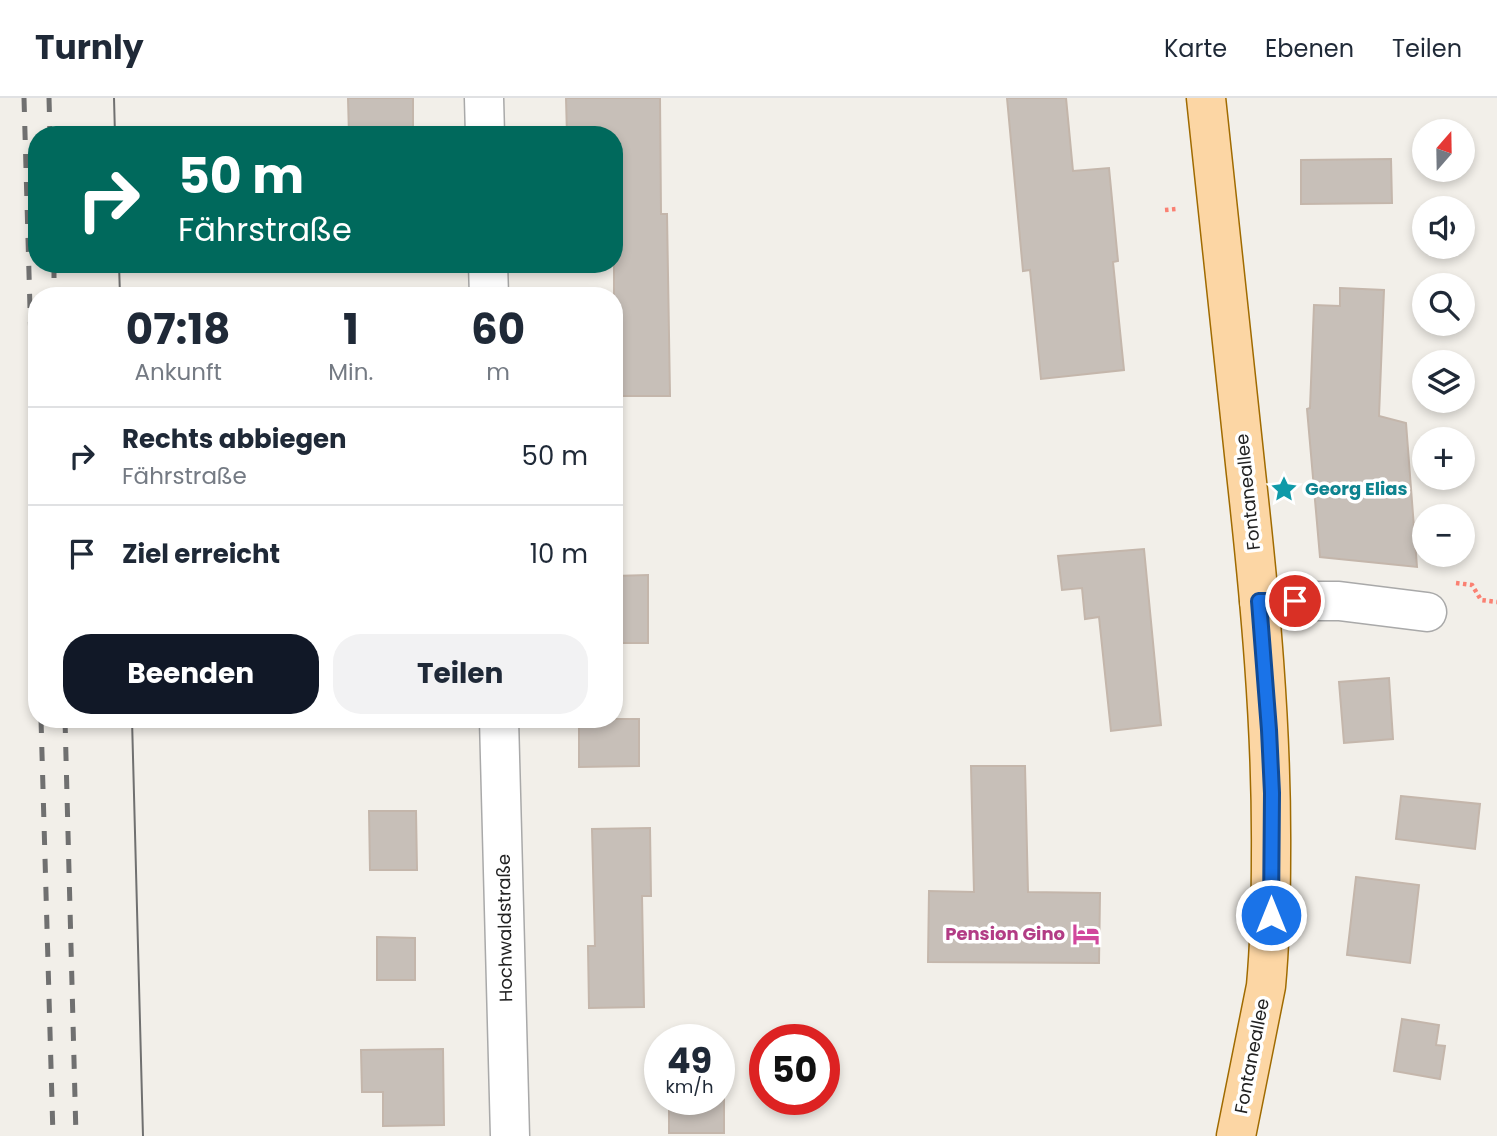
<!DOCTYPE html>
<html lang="de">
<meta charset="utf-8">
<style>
:root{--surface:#fff;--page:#f2f2f3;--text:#1f2937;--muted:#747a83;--line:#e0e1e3;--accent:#111827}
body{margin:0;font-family:Poppins,sans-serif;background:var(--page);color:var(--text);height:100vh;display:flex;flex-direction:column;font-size:26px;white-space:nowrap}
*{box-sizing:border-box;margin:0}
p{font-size:23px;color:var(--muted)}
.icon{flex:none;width:38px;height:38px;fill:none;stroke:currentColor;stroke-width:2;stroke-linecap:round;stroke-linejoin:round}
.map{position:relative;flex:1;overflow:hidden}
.details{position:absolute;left:28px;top:189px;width:595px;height:441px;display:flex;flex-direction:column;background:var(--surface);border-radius:28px;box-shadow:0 4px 10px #0003}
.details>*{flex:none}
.hud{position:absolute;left:28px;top:28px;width:595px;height:147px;border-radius:28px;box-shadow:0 4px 10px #0003;background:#00695c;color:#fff;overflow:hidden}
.needle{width:46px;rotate:20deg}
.controls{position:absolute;left:1412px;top:21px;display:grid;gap:14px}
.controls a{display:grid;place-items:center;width:63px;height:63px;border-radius:50%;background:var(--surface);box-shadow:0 4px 10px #0003;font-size:35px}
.speed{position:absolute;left:644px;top:926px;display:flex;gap:14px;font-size:35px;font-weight:700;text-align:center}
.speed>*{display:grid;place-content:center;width:91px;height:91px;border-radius:50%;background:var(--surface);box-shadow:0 4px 10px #0003;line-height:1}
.speed small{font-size:18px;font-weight:400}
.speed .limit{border:10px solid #d22;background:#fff;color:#111}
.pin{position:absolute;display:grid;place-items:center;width:60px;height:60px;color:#fff;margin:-30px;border:4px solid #fff;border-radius:50%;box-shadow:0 2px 7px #0007}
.me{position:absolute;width:77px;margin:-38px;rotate:0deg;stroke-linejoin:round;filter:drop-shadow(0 0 5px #0008)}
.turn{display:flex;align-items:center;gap:24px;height:147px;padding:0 35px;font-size:32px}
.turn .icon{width:91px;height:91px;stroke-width:2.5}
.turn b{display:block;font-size:49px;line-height:60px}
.eta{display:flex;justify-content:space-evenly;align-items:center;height:119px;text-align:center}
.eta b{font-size:42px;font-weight:700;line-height:49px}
.primary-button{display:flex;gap:14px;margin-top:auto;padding:14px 35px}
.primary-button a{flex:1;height:80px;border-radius:28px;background:var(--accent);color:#fff;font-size:28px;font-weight:700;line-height:80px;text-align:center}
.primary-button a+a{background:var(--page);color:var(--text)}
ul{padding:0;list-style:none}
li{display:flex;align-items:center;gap:21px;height:98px;padding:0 35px;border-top:2px solid var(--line)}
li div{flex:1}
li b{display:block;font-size:26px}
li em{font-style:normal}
header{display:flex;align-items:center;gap:42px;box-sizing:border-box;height:98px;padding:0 35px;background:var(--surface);border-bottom:2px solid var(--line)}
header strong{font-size:33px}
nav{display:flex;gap:38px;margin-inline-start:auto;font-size:24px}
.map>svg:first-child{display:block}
</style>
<header>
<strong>Turnly</strong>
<nav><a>Karte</a><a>Ebenen</a><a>Teilen</a></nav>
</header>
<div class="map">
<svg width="1497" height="1038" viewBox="0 0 1497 1038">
<rect width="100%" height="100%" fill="#f2efe9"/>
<path fill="#c7bfb8" stroke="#c4b6ab" stroke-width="2" d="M348 0H413V37H349Z
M566 0H660L661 116H667L670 298H614V37H567Z
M1007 0H1066L1073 73 1109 70 1118 163 1113 164 1124 272 1041 281 1030 172 1023 173Z
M1391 61 1392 105 1301 106V62Z
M1340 190 1384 192 1379 318 1406 325 1417 469 1320 459 1307 311 1310 310 1314 207 1340 208Z
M1144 451 1161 627 1111 633 1099 519 1085 521 1082 490 1062 492 1058 458Z
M648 477V545H614V478Z
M1389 580 1393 641 1344 645 1339 584Z
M579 621H639V668L579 669Z
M971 668H1025L1028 794 1100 795 1099 865 928 864 929 793 974 794Z
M1401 698 1480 706 1475 751 1396 741Z
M369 713H416L417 772H370Z
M650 730 651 798H642L644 909 589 910 588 848H595L592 731Z
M1356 779 1419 787 1410 865 1347 857Z
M377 839 415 840V882H377Z
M1402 921 1439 927 1436 947 1445 948 1440 981 1394 973Z
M443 951 444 1027 383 1028V994H362L361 952Z
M669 1001H724V1035H669Z"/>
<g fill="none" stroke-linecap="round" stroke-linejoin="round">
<defs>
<path id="minor" d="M484 0 485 37
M488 166 489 198
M1259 503H1339L1427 514
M499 621 510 1038"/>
<path id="major" d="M1206 0C1219 125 1232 250 1246 375 1260 501 1272 628 1271 756 1271 800 1270 844 1266 888L1236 1038"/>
</defs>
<use href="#minor" stroke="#a9a9a9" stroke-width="41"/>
<use href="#major" stroke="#a06b00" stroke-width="41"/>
<path stroke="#fa8072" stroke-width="4.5" stroke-dasharray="3.5 3.5" stroke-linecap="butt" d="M1165 112 1176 111
M1456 485 1472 487 1481 502 1497 504"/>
<use href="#minor" stroke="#fff" stroke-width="38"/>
<use href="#major" stroke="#fcd6a4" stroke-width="38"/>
<path stroke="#707070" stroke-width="2" d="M114 0 115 37
M119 166 120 198
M132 621 143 1038"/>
<path stroke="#707070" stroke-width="5" stroke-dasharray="14 14" stroke-linecap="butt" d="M24 0 37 456
M49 0 50 37
M54 166V198
M41 621 53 1038
M65 621 76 1038"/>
</g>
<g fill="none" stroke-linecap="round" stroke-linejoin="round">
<defs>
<path id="route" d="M1271 817 1272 695 1269 632 1259 503H1295"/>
</defs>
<use href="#route" stroke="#114b97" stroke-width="18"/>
<use href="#route" stroke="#1a73e8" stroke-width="12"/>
</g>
<defs>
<symbol id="sight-bare" viewBox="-9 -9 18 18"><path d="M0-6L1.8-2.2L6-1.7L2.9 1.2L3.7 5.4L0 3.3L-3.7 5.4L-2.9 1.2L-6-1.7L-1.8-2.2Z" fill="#0f9aa8" stroke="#fff" stroke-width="2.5" paint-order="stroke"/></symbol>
<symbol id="hotel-bare" viewBox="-9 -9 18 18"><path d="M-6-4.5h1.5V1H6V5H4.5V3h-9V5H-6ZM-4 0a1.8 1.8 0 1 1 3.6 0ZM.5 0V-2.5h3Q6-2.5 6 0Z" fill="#d1479c" stroke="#fff" stroke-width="2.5" paint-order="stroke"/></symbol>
</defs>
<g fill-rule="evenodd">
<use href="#sight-bare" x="1265" y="372" width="38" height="38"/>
<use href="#hotel-bare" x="1067" y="817" width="38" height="38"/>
</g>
<g text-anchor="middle" stroke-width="7" stroke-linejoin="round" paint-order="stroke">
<g font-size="18" font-weight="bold" fill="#0d838f" stroke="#fff" text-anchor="start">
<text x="1305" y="397">Georg Elias</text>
</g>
<g font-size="18" fill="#222" stroke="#fff">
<text transform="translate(1248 394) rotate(-96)" y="6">Fontaneallee</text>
<text transform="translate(505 830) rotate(-91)" y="6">Hochwaldstraße</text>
<text transform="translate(1252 958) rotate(-79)" y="6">Fontaneallee</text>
</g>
<g font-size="18" font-weight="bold" fill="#b23c85" stroke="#fff" text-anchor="end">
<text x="1065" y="842">Pension Gino</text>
</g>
</g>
</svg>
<div class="controls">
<a><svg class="needle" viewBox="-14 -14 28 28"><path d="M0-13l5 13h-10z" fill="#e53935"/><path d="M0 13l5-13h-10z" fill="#747a83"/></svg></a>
<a><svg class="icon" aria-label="sound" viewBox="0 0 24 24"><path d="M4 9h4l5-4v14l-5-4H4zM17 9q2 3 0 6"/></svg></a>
<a><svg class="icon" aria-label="search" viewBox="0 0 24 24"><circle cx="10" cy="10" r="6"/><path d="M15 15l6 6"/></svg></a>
<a><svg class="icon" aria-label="layers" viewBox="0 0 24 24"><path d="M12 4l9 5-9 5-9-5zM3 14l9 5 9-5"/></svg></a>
<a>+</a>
<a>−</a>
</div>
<div class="speed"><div>49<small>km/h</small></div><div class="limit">50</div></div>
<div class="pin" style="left:1295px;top:503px;background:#d93025"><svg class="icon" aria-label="arrive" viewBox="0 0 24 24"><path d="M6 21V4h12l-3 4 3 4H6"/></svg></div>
<svg class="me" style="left:1271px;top:817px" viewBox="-20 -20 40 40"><circle r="17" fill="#1a73e8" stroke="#fff" stroke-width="3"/><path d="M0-11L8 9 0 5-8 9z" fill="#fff"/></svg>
<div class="hud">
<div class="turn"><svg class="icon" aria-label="right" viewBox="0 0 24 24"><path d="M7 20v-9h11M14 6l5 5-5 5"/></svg><div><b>50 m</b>Fährstraße</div></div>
</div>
<section class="details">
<div class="eta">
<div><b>07:18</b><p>Ankunft</p></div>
<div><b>1</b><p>Min.</p></div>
<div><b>60</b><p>m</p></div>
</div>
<ul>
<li><svg class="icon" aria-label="right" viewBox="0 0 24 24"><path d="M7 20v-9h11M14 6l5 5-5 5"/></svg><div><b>Rechts abbiegen</b><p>Fährstraße</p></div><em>50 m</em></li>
<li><svg class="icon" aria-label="arrive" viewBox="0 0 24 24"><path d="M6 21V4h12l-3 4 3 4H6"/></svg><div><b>Ziel erreicht</b></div><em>10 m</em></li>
</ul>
<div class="primary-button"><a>Beenden</a><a>Teilen</a></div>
</section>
</div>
